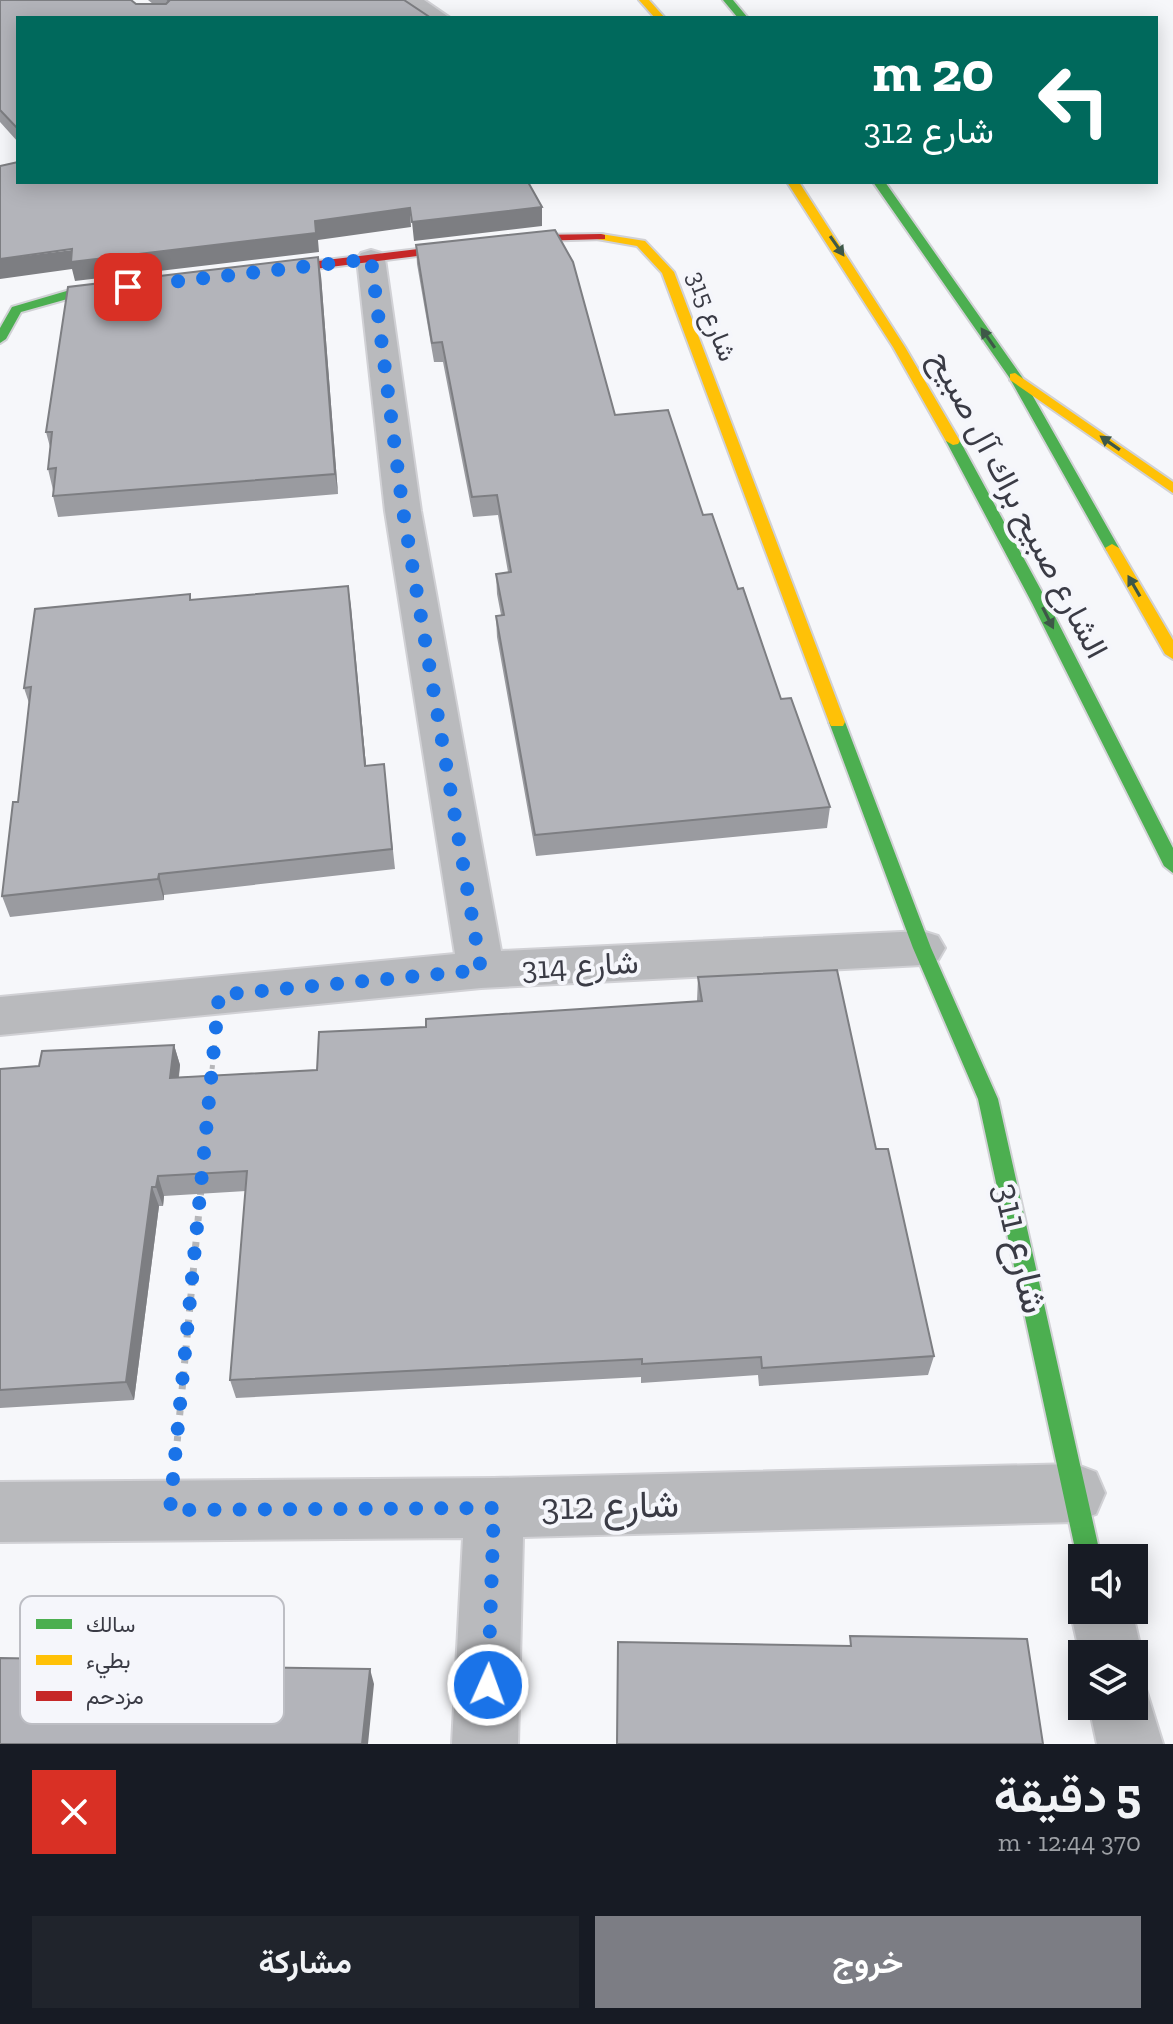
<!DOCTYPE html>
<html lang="ar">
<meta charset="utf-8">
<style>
:root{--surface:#171b24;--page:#20242c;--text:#f1f3f6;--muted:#9ea1a6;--accent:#7c7d84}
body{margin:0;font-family:"Zilla Slab",Vazirmatn,serif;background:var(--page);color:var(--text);direction:rtl;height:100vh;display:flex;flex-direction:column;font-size:30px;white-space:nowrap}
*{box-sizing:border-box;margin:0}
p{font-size:26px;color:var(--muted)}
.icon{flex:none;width:44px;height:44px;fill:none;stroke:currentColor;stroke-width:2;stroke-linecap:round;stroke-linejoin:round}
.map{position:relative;height:1744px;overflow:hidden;direction:ltr}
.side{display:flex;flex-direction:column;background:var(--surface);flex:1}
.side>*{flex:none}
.top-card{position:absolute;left:16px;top:16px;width:1142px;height:168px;border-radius:0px;box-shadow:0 4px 20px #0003;direction:rtl;background:#00695c;color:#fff;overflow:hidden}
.tools{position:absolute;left:1068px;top:1544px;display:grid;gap:16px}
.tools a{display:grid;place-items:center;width:80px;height:80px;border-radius:0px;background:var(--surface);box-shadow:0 4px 20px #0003;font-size:40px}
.pin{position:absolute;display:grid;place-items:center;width:68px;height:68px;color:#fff;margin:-34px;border-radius:16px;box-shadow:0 4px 12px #0006}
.me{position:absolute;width:88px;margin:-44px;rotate:2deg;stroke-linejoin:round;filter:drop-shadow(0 0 6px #0008)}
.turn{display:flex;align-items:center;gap:28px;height:168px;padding:0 32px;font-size:36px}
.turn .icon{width:104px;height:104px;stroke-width:2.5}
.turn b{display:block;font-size:56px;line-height:68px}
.round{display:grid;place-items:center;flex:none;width:84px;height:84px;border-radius:0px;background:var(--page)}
.summary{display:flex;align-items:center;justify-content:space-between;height:136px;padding:0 32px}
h1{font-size:48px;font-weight:700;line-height:60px}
.cta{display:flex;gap:16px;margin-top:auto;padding:16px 32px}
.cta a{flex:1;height:92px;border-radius:0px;background:var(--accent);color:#fff;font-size:32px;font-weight:700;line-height:92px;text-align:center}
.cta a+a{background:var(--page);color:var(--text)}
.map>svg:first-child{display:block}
</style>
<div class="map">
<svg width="1173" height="1744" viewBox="0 0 1173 1744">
<rect width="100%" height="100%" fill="#f6f7fa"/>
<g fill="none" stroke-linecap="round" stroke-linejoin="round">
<defs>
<path id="street" d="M397 0H424L450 18H423Z
M371 250 381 253 385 259 421 511 501 951 922 931 938 936 945 948 938 960 922 965 481 988 0 1035V997L455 954 385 511 357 259 361 253Z
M1075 1464 1096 1472 1105 1493 1096 1514 1075 1522 523 1537 518 1744H452L463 1538 0 1542V1482L494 1478Z
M1082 1587V1610H1132L1142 1654 1134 1672V1654H1082V1663L1070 1610Z
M1134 1679 1144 1683 1163 1744H1097L1089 1706H1134Z"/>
<path id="fast" d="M723 0H733L748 18H738Z
M873 182H885L1022 377 1119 548 1117 551H1107L1105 548 1009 377Z
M127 284 131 285V291L71 298 21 312 6 339 0 343V328L12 307 70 290Z
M953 437 960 441 1048 603 1173 848V873L1164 866 1032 603 946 441Z
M837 716 845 722 931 948 998 1099 1101 1558H1082V1568L1077 1558 978 1099 913 948 829 722Z"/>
<path id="slow" d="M639 0H649L665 18H655Z
M787 182H799L905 347 960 441 958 444 953 445 946 441 893 347Z
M601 234 645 241 674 272 845 722 843 726H831L829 722 662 273 637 246 597 239V235Z
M1015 373 1173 482V493L1010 380V374Z
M1112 544 1119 548 1173 640V659L1165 654 1105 548Z"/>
<path id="jam" d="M601 234 605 235V239L536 241 259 276 253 272 259 268 536 235Z"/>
</defs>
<use href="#street" stroke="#d1d1d5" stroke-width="4"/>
<use href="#fast" stroke="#d1d1d5" stroke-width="4"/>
<use href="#slow" stroke="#d1d1d5" stroke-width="4"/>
<use href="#jam" stroke="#d1d1d5" stroke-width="4"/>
<path stroke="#b5b6b9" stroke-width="5" stroke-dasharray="4 6" stroke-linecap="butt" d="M211 1079 215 1042"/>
<path stroke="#b5b6b9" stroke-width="7" stroke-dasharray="5 8" stroke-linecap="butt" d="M176 1454 201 1189"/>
<use href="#street" fill="#b9babd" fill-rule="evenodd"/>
<use href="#fast" fill="#4caf50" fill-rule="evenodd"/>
<use href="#slow" fill="#ffc107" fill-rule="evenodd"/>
<use href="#jam" fill="#c62828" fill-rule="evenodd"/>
</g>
<path fill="#9a9ba0" d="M0 0 153 4 148 0H404L18 18V142L0 122Z
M416 245 615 415 703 515 738 589 781 699 830 807 827 828 536 856 497 637 496 616 501 615 497 594 496 574 508 572 498 515 473 517 443 362H434L417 264Z
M321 276 338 494 58 517 53 496V490L48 469 50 447 46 432Z
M348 586 366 765 386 785 395 869 164 895V900L10 917 2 896 18 802 29 703 24 688 191 600Z
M698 977 876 1149 934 1356 928 1375 759 1386 758 1375 641 1383V1377L236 1398 230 1380 246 1191 164 1196 163 1206H159L134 1400 0 1408V1069L39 1066 174 1045 180 1065 179 1077 317 1070 426 1027 697 1001Z"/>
<path fill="#7d7e82" d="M542 207V226L414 241 412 222Z
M410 208 411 227 318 240 319 252 75 281 72 269 0 279V259Z
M318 257 321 276 338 494 335 474Z
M348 586 351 606 368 787 365 766Z
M159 874 164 895V900L158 879Z
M174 1045 180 1065 176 1098 170 1078Z
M158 1176 164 1196 163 1206 156 1187Z
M152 1187 159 1206 134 1400 126 1382Z
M370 1669 374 1684 368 1744H362Z"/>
<path fill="#b3b4ba" stroke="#7d7e82" stroke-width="2" d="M0 0H131L136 4H166L169 1 168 0H404L431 18H18V129L0 110Z
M18 162V182H528L542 207 412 222 410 208 315 221 316 233 71 262 72 249 0 259V166Z
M555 230 573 262 615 415 668 410 703 515 712 514 738 589 743 588 781 699 791 698 830 807 535 835 496 616 504 615 496 574 511 572 497 495 472 497 442 342 432 343 416 245Z
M318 257 335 474 53 496 56 468 48 469 52 432H46L68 287Z
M348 586 365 766 384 764 392 849 159 874 158 879 2 896 13 802H18L31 687 24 688 35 609 190 594V600Z
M837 970 876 1149H888L934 1356 762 1368 761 1357 642 1364V1359L230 1380 247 1171 158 1176 156 1187H152L126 1382 0 1390V1069L39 1066 42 1051 174 1045 170 1078 317 1070 319 1032 426 1027V1019L702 1001 698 977Z
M850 1636 1027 1639 1043 1744H617L618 1642 851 1646Z
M0 1658 111 1660 110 1665 370 1669 362 1744H0Z"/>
<defs><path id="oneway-solid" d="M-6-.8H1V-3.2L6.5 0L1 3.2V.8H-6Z" transform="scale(2)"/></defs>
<g fill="#3e5848">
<use href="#oneway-solid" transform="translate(837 246) rotate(55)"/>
<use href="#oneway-solid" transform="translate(988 338) rotate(-125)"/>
<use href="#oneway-solid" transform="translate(1110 443) rotate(-145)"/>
<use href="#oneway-solid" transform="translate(1134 586) rotate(-120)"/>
<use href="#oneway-solid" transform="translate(1048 618) rotate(63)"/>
</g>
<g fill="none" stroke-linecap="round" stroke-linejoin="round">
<path stroke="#1a73e8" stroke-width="14" stroke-dasharray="0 25.2" d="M128 287 371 259 403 511 481 970 219 995 170 1510 494 1508 488 1685"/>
</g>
<g text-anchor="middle" stroke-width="8" stroke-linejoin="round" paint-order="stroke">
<g font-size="26" fill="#3a3b45" stroke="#f5f6fb">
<text transform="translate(712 316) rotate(69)" y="9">شارع 315</text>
</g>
<g font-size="32" fill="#3a3b45" stroke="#f5f6fb">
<text transform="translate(1019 504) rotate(62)" y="11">الشارع صبيح براك آل صبيح</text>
<text transform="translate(580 965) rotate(-3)" y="11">شارع 314</text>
</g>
<g font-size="38" fill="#3a3b45" stroke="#f5f6fb">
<text transform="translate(1021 1248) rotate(77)" y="13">شارع 311</text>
<text transform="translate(610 1505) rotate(-1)" y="13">شارع 312</text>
</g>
</g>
<rect x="20" y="1596" width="264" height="128" rx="12" fill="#f5f6fb" stroke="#bdbec4" stroke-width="2"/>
<rect x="36" y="1619" width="36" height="10" fill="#4caf50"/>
<rect x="36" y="1655" width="36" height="10" fill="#ffc107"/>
<rect x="36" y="1691" width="36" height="10" fill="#c62828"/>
<g font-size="22" fill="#3a3b45">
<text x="86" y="1632">سالك</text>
<text x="86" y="1668">بطيء</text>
<text x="86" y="1704">مزدحم</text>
</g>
</svg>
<div class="tools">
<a><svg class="icon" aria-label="sound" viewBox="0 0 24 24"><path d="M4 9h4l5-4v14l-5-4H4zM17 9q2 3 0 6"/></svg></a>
<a><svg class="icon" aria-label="layers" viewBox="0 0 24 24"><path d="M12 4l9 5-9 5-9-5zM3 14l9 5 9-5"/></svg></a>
</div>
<div class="pin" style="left:128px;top:287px;background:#d93025"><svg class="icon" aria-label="arrive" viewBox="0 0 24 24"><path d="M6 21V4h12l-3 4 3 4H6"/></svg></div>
<svg class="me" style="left:488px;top:1685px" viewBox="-20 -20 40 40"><circle r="17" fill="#1a73e8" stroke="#fff" stroke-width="3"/><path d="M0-11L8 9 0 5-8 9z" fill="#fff"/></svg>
<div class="top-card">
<div class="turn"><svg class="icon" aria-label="left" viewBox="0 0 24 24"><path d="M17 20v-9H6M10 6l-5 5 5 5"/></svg><div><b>20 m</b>شارع 312</div></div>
</div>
</div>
<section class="side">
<div class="summary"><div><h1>5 دقيقة</h1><p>370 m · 12:44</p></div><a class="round" style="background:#d93025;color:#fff"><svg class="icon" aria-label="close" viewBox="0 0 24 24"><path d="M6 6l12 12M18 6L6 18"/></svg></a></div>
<div class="cta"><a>خروج</a><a>مشاركة</a></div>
</section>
